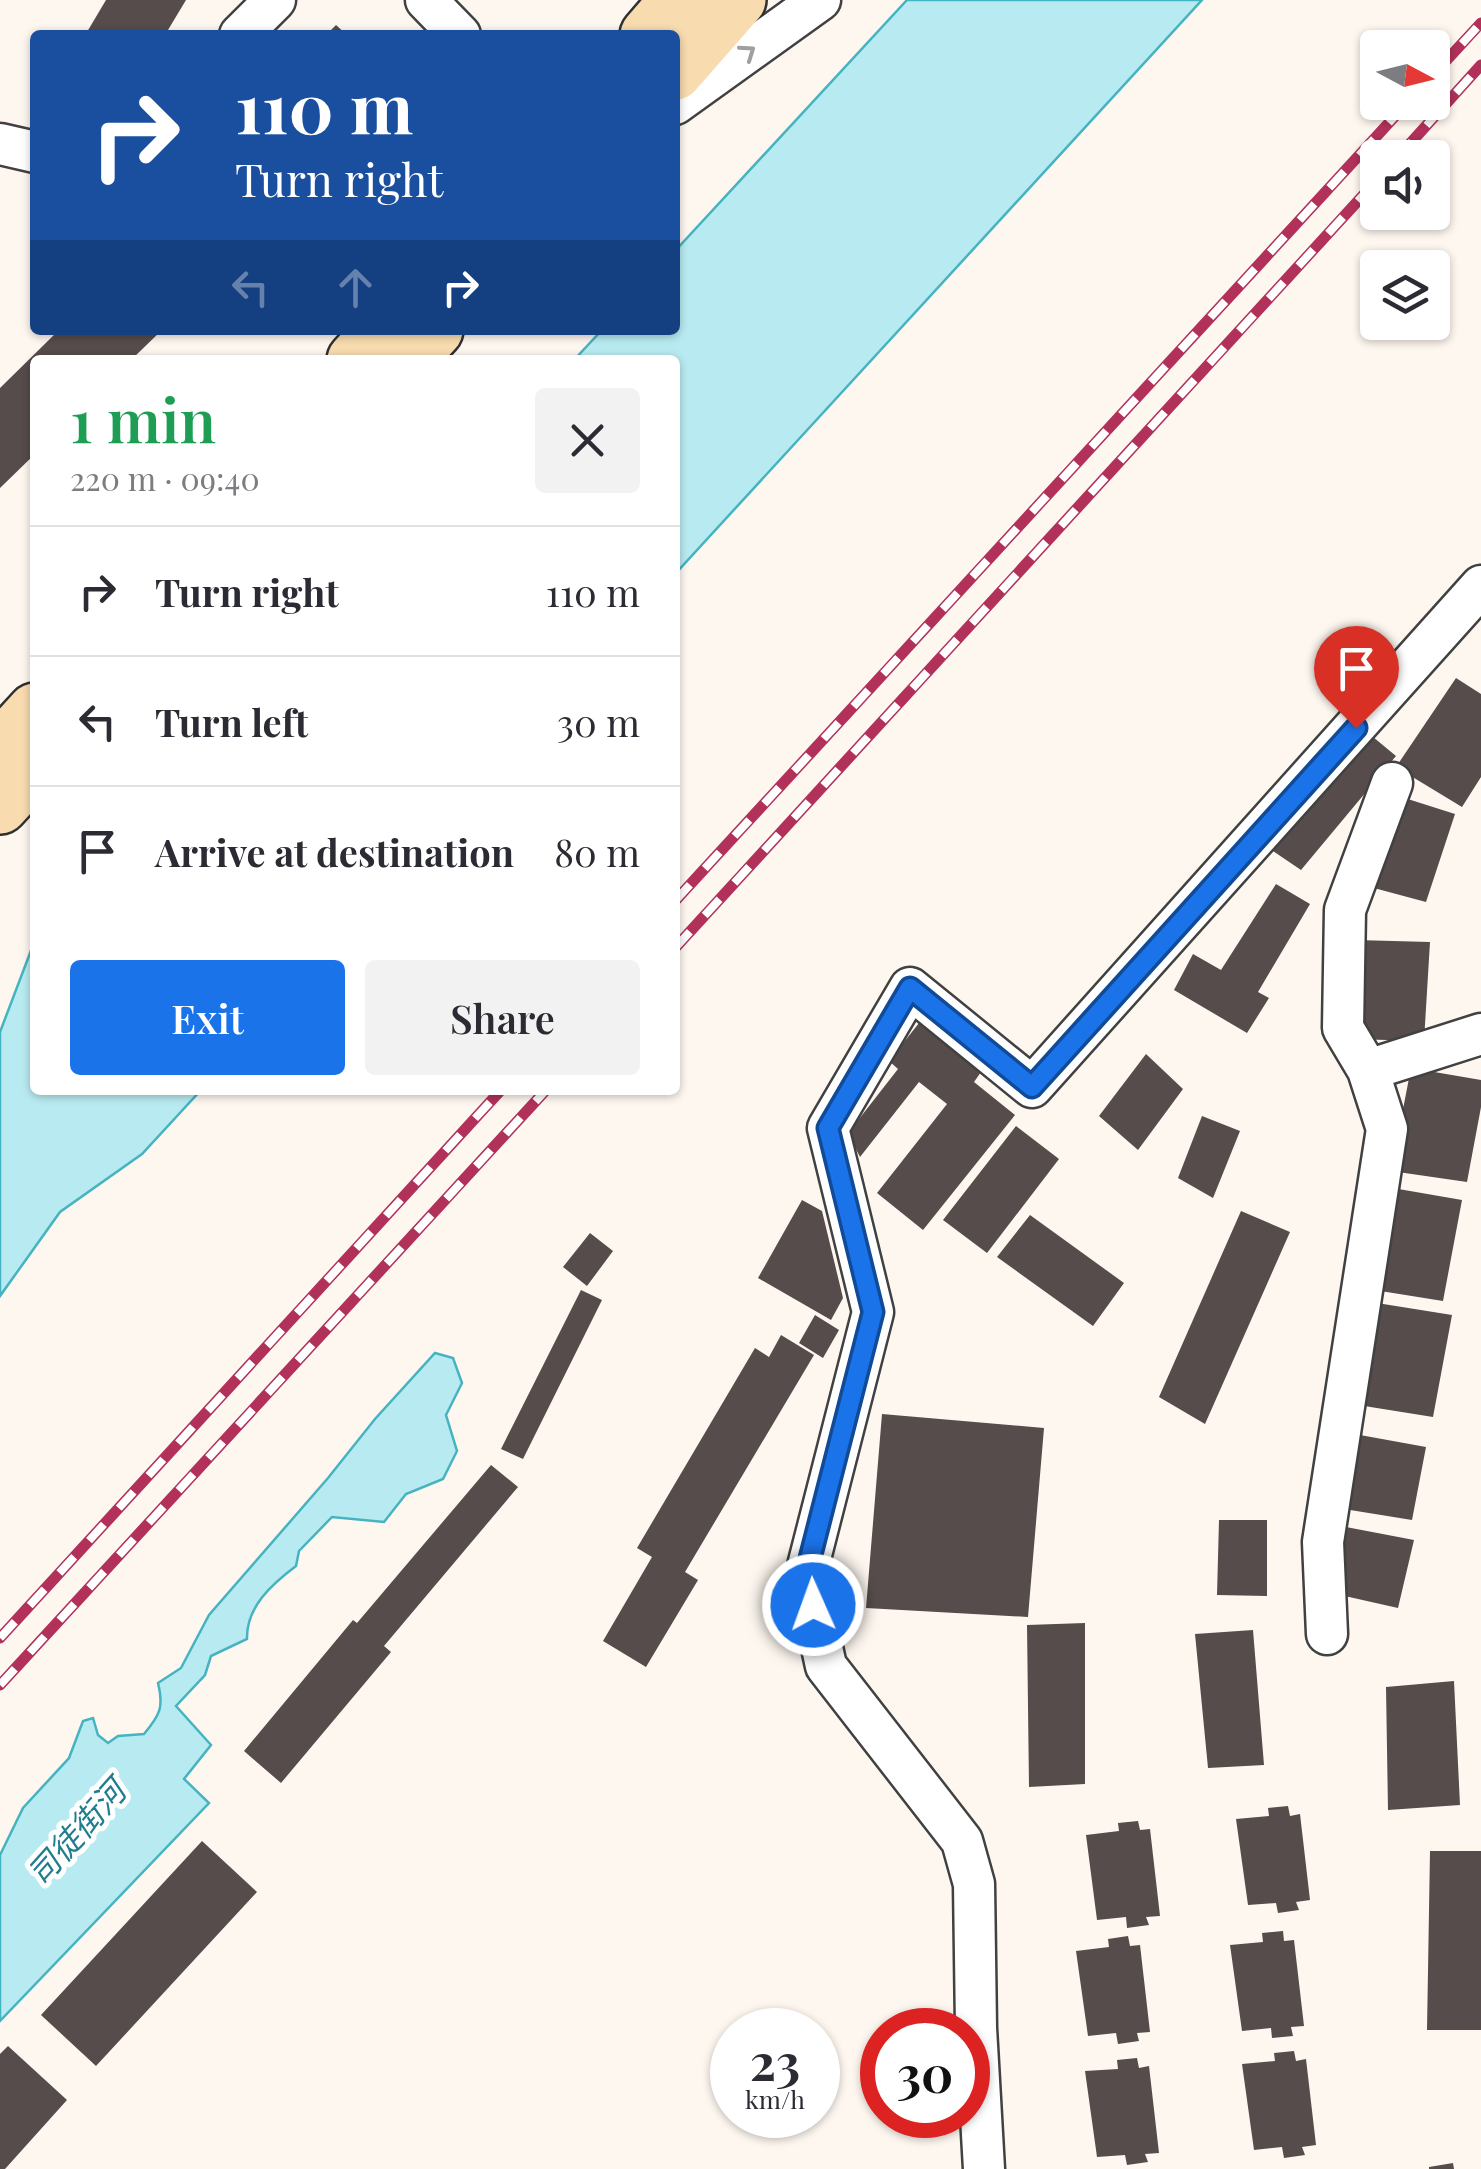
<!DOCTYPE html>
<meta charset="utf-8">
<style>
:root{--surface:#fff;--page:#f2f2f3;--text:#2b2b33;--muted:#7c7c81;--line:#e1e1e2;--accent:#1a73e8}
body{margin:0;font-family:"Playfair Display","Noto Sans SC",serif;background:var(--page);color:var(--text);height:100vh;display:flex;flex-direction:column;font-size:38px;white-space:nowrap}
*{box-sizing:border-box;margin:0}
p{font-size:32px;color:var(--muted)}
.icon{flex:none;width:55px;height:55px;fill:none;stroke:currentColor;stroke-width:2;stroke-linecap:round;stroke-linejoin:round}
.map{position:relative;flex:1;overflow:hidden}
.side{position:absolute;left:30px;top:355px;width:650px;height:740px;display:flex;flex-direction:column;background:var(--surface);border-radius:10px;box-shadow:0 2px 8px #0004}
.side>*{flex:none}
.top-card{position:absolute;left:30px;top:30px;width:650px;height:305px;border-radius:10px;box-shadow:0 2px 8px #0004;background:#1a4fa0;color:#fff;overflow:hidden}
.needle{width:65px;rotate:97deg}
.fabs{position:absolute;left:1360px;top:30px;display:grid;gap:20px}
.fabs a{display:grid;place-items:center;width:90px;height:90px;border-radius:10px;background:var(--surface);box-shadow:0 2px 8px #0004;font-size:50px}
.speed{position:absolute;left:710px;top:2008px;display:flex;gap:20px;font-size:50px;font-weight:700;text-align:center}
.speed>*{display:grid;place-content:center;width:130px;height:130px;border-radius:50%;background:var(--surface);box-shadow:0 2px 8px #0004;line-height:1}
.speed small{font-size:25px;font-weight:400}
.speed .limit{border:15px solid #d22;background:#fff;color:#111}
.pin{position:absolute;display:grid;place-items:center;width:85px;height:85px;color:#fff;margin:-102px -42px;border-radius:50% 50% 50% 0;rotate:-45deg;box-shadow:0 0 10px #0007}
.pin .icon{rotate:45deg}
.me{position:absolute;width:110px;margin:-55px;rotate:358deg;stroke-linejoin:round;filter:drop-shadow(0 0 8px #0008)}
.turn{display:flex;align-items:center;gap:35px;height:210px;padding:0 40px;font-size:45px}
.turn .icon{width:130px;height:130px;stroke-width:2.5}
.turn b{display:block;font-size:70px;line-height:85px}
.lanes{display:flex;align-items:center;height:95px;padding:0 40px;background:#0003;justify-content:center;gap:50px;direction:ltr}
.lanes .off{opacity:.35}
.round{display:grid;place-items:center;flex:none;width:105px;height:105px;border-radius:10px;background:var(--page)}
.head{display:flex;align-items:center;justify-content:space-between;height:170px;padding:0 40px}
h1{font-size:60px;font-weight:600;line-height:75px;color:#1e9e55}
.primary-button{display:flex;gap:20px;margin-top:auto;padding:20px 40px}
.primary-button a{flex:1;height:115px;border-radius:10px;background:var(--accent);color:#fff;font-size:40px;font-weight:600;line-height:115px;text-align:center}
.primary-button a+a{background:var(--page);color:var(--text)}
ul{padding:0;list-style:none}
li{display:flex;align-items:center;gap:30px;height:130px;padding:0 40px;border-top:2px solid var(--line)}
li div{flex:1}
li b{display:block;font-size:38px}
li em{font-style:normal}
.map>svg:first-child{display:block}
</style>
<div class="map">
<svg width="1481" height="2169" viewBox="0 0 1481 2169">
<rect width="100%" height="100%" fill="#fef7f0"/>
<path fill="#b8ebf1" stroke="#46b3c1" stroke-width="2.5" d="M907 0H1202L675 574V360H574L602 330H675V251Z
M35 940V1090H201L142 1154 60 1212 0 1296V1032Z
M435 1353 453 1358 462 1383 446 1415 457 1451 443 1479 406 1494 384 1522 332 1517 299 1551 296 1566C272 1584 246 1607 247 1639L211 1656 205 1675 176 1706 211 1745 184 1779 209 1803 0 2021V1855L23 1808 69 1758 83 1721 93 1718 98 1735 108 1743 118 1736 144 1734C160 1715 164 1707 158 1683L181 1668 209 1615 328 1478 375 1419Z"/>
<path fill="#554c4b" d="M106 0H186L165 35H92L87 32Z
M336 25 347 35H326Z
M59 330H162L131 360H35V454L0 488V388Z
M1456 678 1481 694V777L1462 807 1396 767Z
M1367 732 1396 756 1301 870 1270 849Z
M1392 794 1455 814 1426 902 1359 884Z
M1276 884 1310 904 1258 992 1269 998 1247 1033 1174 990 1193 954 1221 970Z
M1356 940 1430 942 1424 1041 1350 1039Z
M919 1023 981 1072 974 1082 1015 1115 923 1230 877 1193 947 1104 919 1082 860 1157 848 1133 898 1069 889 1061Z
M1146 1054 1183 1089 1138 1150 1099 1116Z
M1411 1068 1481 1080V1107L1467 1182 1391 1171Z
M1202 1116 1240 1131 1213 1198 1178 1178Z
M1016 1126 1059 1159 987 1253 943 1220Z
M1387 1187 1462 1200 1443 1301 1368 1289Z
M802 1200 822 1211 843 1298 831 1320 758 1278Z
M1241 1211 1290 1232 1205 1424 1159 1397Z
M1030 1215 1124 1283 1093 1326 997 1257Z
M590 1233 613 1251 587 1286 563 1267Z
M581 1290 602 1300 523 1459 501 1449Z
M1377 1303 1452 1315 1433 1417 1358 1405Z
M815 1315 839 1330 823 1358 799 1343Z
M781 1335 814 1355 685 1572 698 1580 646 1667 603 1641 652 1557 637 1548 755 1348 769 1357Z
M882 1414 1044 1428 1028 1617 866 1608Z
M1360 1435 1426 1447 1412 1520 1344 1509Z
M491 1465 518 1487 384 1646 391 1652 281 1783 244 1751 353 1620 357 1623Z
M1219 1520H1267V1596L1217 1595Z
M1346 1527 1414 1540 1398 1608 1327 1592Z
M1085 1623V1784L1029 1787 1027 1625Z
M1253 1630 1264 1765 1208 1768 1195 1634Z
M1454 1681 1460 1805 1388 1810 1386 1687Z
M1288 1806 1290 1816 1300 1814 1310 1900 1296 1902 1299 1910 1278 1913 1276 1903 1248 1905 1236 1819 1269 1816 1268 1808Z
M1138 1821 1140 1830 1150 1829 1160 1916 1146 1917 1149 1925 1127 1928 1126 1917 1097 1920 1086 1835 1119 1831 1118 1823Z
M202 1841 257 1892 96 2066 41 2015Z
M1430 1851H1481V2030H1427Z
M1283 1931 1284 1941 1294 1940 1304 2026 1291 2027 1293 2036 1272 2038 1271 2028 1242 2031 1230 1945 1263 1942 1262 1933Z
M1128 1936 1130 1946 1140 1945 1150 2032 1137 2033 1139 2041 1118 2044 1116 2033 1088 2036 1076 1951 1109 1947 1108 1939Z
M8 2046 67 2100 5 2169H0V2054Z
M1294 2051 1296 2061 1306 2059 1316 2145 1302 2147 1305 2155 1284 2158 1282 2147 1254 2150 1242 2064 1275 2061 1274 2053Z
M1137 2058 1139 2068 1149 2066 1159 2153 1145 2154 1148 2162 1127 2165 1125 2155 1097 2157 1085 2071 1118 2069 1117 2060Z
M1453 2163 1454 2169H1429V2167Z"/>
<g fill="none" stroke-linecap="round" stroke-linejoin="round">
<defs>
<path id="street" d="M426 0 460 35
M240 35 275 0
M675 104 820 0
M0 144 35 152
M1368 1070 1343 1028 1345 910 1392 783
M1327 1634 1323 1542 1387 1129 1368 1070 1481 1034
M984 2169 976 2028 974 1884 962 1841 826 1666 806 1574 873 1312 828 1128 910 988 1032 1087 1481 586"/>
<path id="secondary" d="M648 35 678 0
M675 72 738 0
M355 360 382 330
M407 360 435 330
M0 749 35 711
M0 806 35 768"/>
</defs>
<use href="#street" stroke="#414141" stroke-width="45"/>
<use href="#secondary" stroke="#303030" stroke-width="60"/>
<use href="#street" stroke="#fff" stroke-width="40"/>
<use href="#secondary" stroke="#f8dcb0" stroke-width="55"/>
<defs>
<path id="rail" d="M1432 76 1481 23
M1397 158 1481 65
M675 901 1408 102
M675 948 1378 179
M0 1638 501 1090
M0 1685 546 1090"/>
</defs>
<use href="#rail" stroke="#b2315b" stroke-width="11"/>
<use href="#rail" stroke="#fff" stroke-width="8" stroke-dasharray="22" stroke-linecap="butt"/>
</g>
<defs><path id="oneway-chevron" d="M-2-3.5L2.5 0L-2 3.5" fill="none" stroke-width="1.6" stroke-linecap="round" stroke-linejoin="round" transform="scale(2.5)"/></defs>
<use stroke="#9f9f9f" href="#oneway-chevron" transform="translate(748 52) rotate(-35)"/>
<g fill="none" stroke-linecap="round" stroke-linejoin="round">
<defs>
<path id="route" d="M813 1605 806 1574 873 1312 828 1128 910 988 1032 1087 1356 728"/>
</defs>
<use href="#route" stroke="#114b97" stroke-width="25"/>
<use href="#route" stroke="#1a73e8" stroke-width="18"/>
</g>
<g text-anchor="middle" stroke-width="10" stroke-linejoin="round" paint-order="stroke">
<g font-size="32" font-style="italic" fill="#207d8e" stroke="#fff">
<text transform="translate(77 1833) rotate(-48)" y="11">司徒街河</text>
</g>
</g>
</svg>
<div class="fabs">
<a><svg class="needle" viewBox="-14 -14 28 28"><path d="M0-13l5 13h-10z" fill="#e53935"/><path d="M0 13l5-13h-10z" fill="#7c7c81"/></svg></a>
<a><svg class="icon" aria-label="sound" viewBox="0 0 24 24"><path d="M4 9h4l5-4v14l-5-4H4zM17 9q2 3 0 6"/></svg></a>
<a><svg class="icon" aria-label="layers" viewBox="0 0 24 24"><path d="M12 4l9 5-9 5-9-5zM3 14l9 5 9-5"/></svg></a>
</div>
<div class="speed"><div>23<small>km/h</small></div><div class="limit">30</div></div>
<div class="pin" style="left:1356px;top:728px;background:#d93025"><svg class="icon" aria-label="arrive" viewBox="0 0 24 24"><path d="M6 21V4h12l-3 4 3 4H6"/></svg></div>
<svg class="me" style="left:813px;top:1605px" viewBox="-20 -20 40 40"><circle r="17" fill="#1a73e8" stroke="#fff" stroke-width="3"/><path d="M0-11L8 9 0 5-8 9z" fill="#fff"/></svg>
<div class="top-card">
<div class="turn"><svg class="icon" aria-label="right" viewBox="0 0 24 24"><path d="M7 20v-9h11M14 6l5 5-5 5"/></svg><div><b>110 m</b>Turn right</div></div>
<div class="lanes"><svg class="icon off" aria-label="left" viewBox="0 0 24 24"><path d="M17 20v-9H6M10 6l-5 5 5 5"/></svg><svg class="icon off" aria-label="ahead" viewBox="0 0 24 24"><path d="M12 20V5M6 11l6-6 6 6"/></svg><svg class="icon" aria-label="right" viewBox="0 0 24 24"><path d="M7 20v-9h11M14 6l5 5-5 5"/></svg></div>
</div>
<section class="side">
<div class="head"><div><h1>1 min</h1><p>220 m · 09:40</p></div><a class="round"><svg class="icon" aria-label="close" viewBox="0 0 24 24"><path d="M6 6l12 12M18 6L6 18"/></svg></a></div>
<ul>
<li><svg class="icon" aria-label="right" viewBox="0 0 24 24"><path d="M7 20v-9h11M14 6l5 5-5 5"/></svg><div><b>Turn right</b></div><em>110 m</em></li>
<li><svg class="icon" aria-label="left" viewBox="0 0 24 24"><path d="M17 20v-9H6M10 6l-5 5 5 5"/></svg><div><b>Turn left</b></div><em>30 m</em></li>
<li><svg class="icon" aria-label="arrive" viewBox="0 0 24 24"><path d="M6 21V4h12l-3 4 3 4H6"/></svg><div><b>Arrive at destination</b></div><em>80 m</em></li>
</ul>
<div class="primary-button"><a>Exit</a><a>Share</a></div>
</section>
</div>
